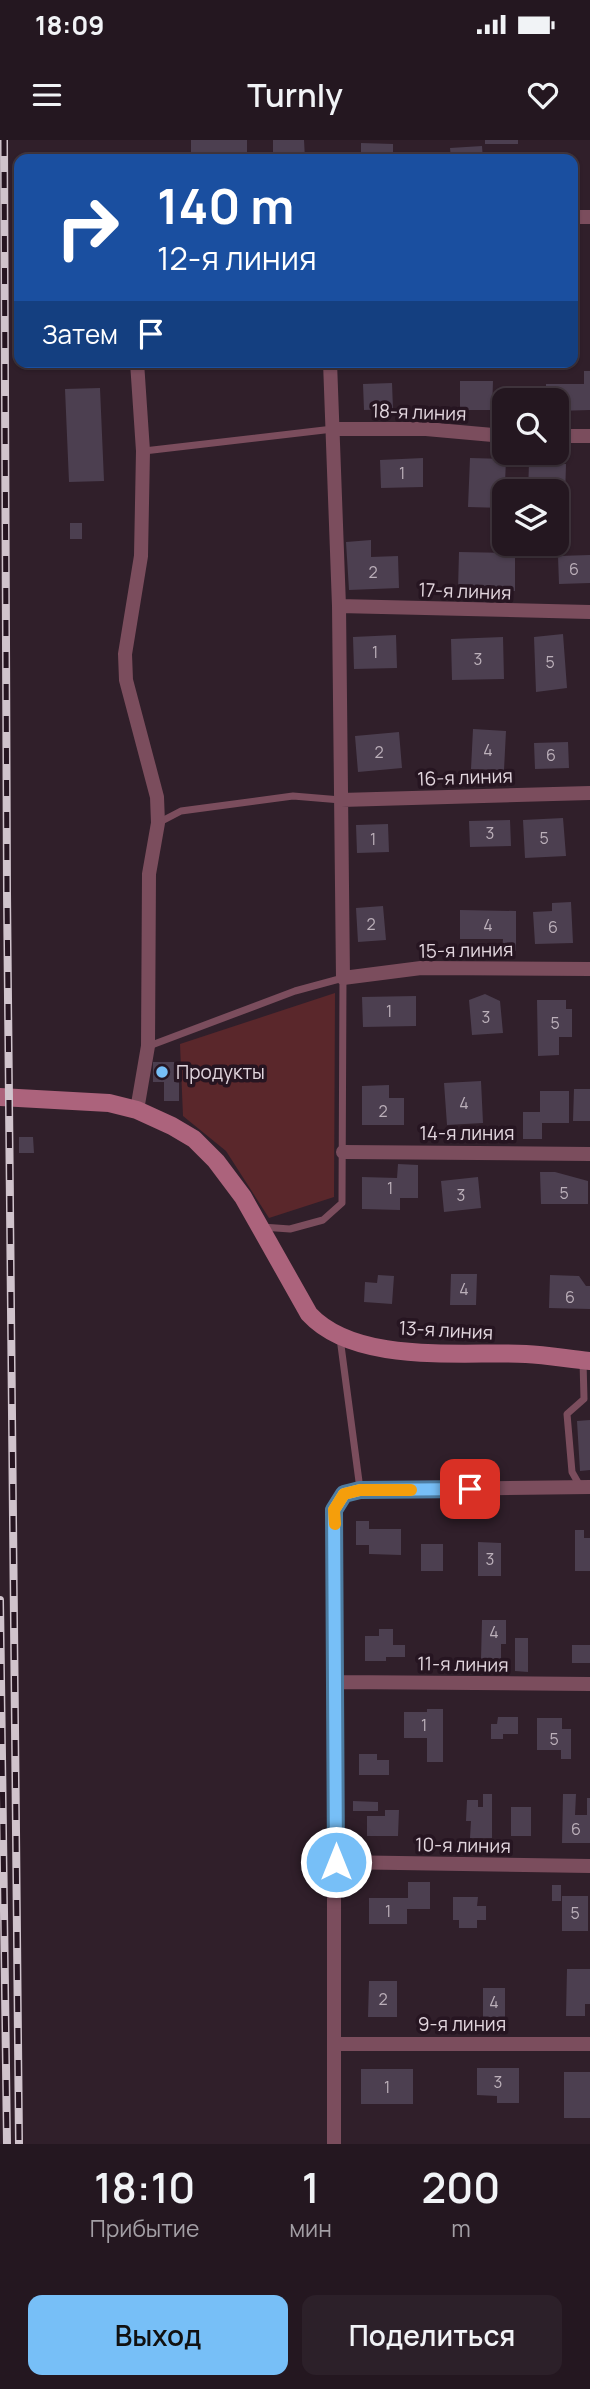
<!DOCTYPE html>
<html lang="ru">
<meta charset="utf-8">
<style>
:root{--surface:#241720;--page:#2c2029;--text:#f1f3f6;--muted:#a39fa5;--line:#41363e;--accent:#77bff7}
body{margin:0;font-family:Manrope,sans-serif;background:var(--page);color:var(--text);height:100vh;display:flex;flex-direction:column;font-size:26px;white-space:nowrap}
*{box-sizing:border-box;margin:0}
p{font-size:23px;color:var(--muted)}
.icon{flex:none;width:38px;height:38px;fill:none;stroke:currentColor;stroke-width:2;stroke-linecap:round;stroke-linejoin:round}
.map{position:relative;height:2004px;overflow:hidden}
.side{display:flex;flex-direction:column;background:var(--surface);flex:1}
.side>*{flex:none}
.top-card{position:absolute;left:14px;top:14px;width:564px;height:214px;border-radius:14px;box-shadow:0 2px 5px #0004,0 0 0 2px var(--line);background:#1a4fa0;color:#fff;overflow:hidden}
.controls{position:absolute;left:492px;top:248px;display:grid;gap:14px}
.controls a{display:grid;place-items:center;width:77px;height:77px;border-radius:14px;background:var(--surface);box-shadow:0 2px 5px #0004,0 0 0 2px var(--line);font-size:35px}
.pin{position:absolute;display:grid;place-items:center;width:60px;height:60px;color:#fff;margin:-30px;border-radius:14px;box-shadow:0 4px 10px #0006}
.me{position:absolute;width:77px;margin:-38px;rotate:0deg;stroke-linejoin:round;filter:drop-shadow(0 0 5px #0008)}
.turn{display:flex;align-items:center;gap:24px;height:147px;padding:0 28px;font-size:32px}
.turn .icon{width:91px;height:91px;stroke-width:2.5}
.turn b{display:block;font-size:49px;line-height:60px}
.then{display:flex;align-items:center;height:66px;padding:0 28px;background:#0003;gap:14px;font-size:26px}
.eta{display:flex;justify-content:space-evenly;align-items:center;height:119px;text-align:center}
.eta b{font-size:42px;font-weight:600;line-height:49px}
.primary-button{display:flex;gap:14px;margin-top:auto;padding:14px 28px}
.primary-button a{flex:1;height:80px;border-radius:14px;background:var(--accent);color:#111;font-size:28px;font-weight:600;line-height:80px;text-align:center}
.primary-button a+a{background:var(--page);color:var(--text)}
.status{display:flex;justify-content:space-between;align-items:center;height:49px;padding:0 35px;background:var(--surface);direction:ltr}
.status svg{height:19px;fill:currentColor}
header{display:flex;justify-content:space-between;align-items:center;height:91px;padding:0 28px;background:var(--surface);font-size:32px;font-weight:600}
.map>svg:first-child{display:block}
</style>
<div class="status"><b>18:09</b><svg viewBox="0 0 49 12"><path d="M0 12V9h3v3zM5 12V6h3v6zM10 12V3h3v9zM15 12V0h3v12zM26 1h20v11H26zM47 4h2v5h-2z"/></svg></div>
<header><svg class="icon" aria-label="menu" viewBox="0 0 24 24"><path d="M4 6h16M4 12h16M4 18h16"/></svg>Turnly<svg class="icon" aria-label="heart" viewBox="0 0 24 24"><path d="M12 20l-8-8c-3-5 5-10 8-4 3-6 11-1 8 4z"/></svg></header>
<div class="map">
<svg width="590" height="2004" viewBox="0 0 590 2004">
<rect width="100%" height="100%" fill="#301f2a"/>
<path fill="#5a272b" d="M335 853 334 1057 269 1078 226 1011 183 976 180 904Z"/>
<path fill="#4c3f50" d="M191 0H247V19H191Z
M273 0H304L305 19H273Z
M485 0H518V4H485Z
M361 3 393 4V19H361Z
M482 6 483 19H451L450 8Z
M584 231H590V270L556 271V261H546V244H584Z
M460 241H493L492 270H460Z
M392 243 393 269 364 270 363 244Z
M100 248 104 341 69 342 65 249Z
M423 318V347L381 348 380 320Z
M470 318 506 319 504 368 468 367Z
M529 323 566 324 565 358H556V352H528Z
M70 383H82V399H70Z
M371 400V417L398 416 399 448 349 450 346 402Z
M459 412 515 413V451L458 450Z
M590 415V443L559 444 558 416Z
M563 494 567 548 536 552 534 497Z
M396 495 397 528 354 529 353 497Z
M503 497 504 539 452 540 451 499Z
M473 589 506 591 504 630 471 629Z
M399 592 402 628 358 632 355 596Z
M568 602 569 628 535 629 534 603Z
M563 678 566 716 525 718 523 680Z
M510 680 511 706 470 707 469 681Z
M388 684 389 712 357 713 356 685Z
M571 762 573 803 535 804 533 772 552 771V763Z
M383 766 386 800 358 802 356 768Z
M460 770 516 771V811H502L503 799H460Z
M485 854 500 861 503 893 472 895 469 860Z
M416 856V886L363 887 362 857Z
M537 860H566V869H572V897H559V915L538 916Z
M153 922H174V942H179V961H164V942H153Z
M481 941 483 983 447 985 444 943Z
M389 945V958H404V985H362V946Z
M574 949H590V981H573Z
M540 951H569V983H542V999H523V972H540Z
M19 997H33L34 1013H19Z
M398 1024 418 1025V1058H400V1070L362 1069V1037L397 1038Z
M540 1032H555L588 1041V1064H541Z
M478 1037 481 1068 444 1072 441 1041Z
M451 1134H477L476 1165H450Z
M378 1135 394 1136 392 1164 364 1162 365 1142 377 1143Z
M550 1135 579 1136 586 1146H590V1169L549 1168Z
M590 1280V1330L580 1331 577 1281Z
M356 1381H369V1389H401V1415L369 1414V1405H356Z
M575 1390H584V1398H590V1431H575Z
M478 1402 501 1403V1436H478Z
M421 1404H443V1431H421Z
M482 1480H506V1504H501V1519H481Z
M379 1489H393V1505H405V1517H386V1521H365V1496H379Z
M515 1498H528V1532L515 1531Z
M572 1505H590V1523H572Z
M427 1569H443V1622H427V1598H404V1572H427Z
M498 1577H518V1594H503V1599H491V1584H497Z
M537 1578H562V1589H571V1619H561V1610H537Z
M359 1614H377V1620H389V1635H359Z
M483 1654H492V1698H470L471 1681H466L467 1660H478V1667H483Z
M563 1654H576L575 1675H587V1658H590V1703H562Z
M353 1661 378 1662V1671H353Z
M511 1667H531V1696H511Z
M385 1670H399L398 1696H367V1676H385Z
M408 1742H430V1769H407V1784H369V1758H408Z
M552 1745H561V1761H552Z
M562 1756H588V1791H562Z
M453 1757H478L477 1766H486V1780H477V1788H459V1780H453Z
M567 1829H590V1864H585V1876H566Z
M369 1841H397V1877H368Z
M483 1848H505V1877H483Z
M477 1928H519V1963H497V1956L477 1955Z
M361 1929H413V1964H361Z
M564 1932H590V1978H564Z"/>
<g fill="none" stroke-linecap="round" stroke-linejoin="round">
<path stroke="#7b4d5d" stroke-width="7" d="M144 311 333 289
M158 683 181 671 293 656 341 660
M149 906 295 851 343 838 342 1063 323 1080 290 1089 262 1087
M340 1198 360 1349
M580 1346 572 1332 567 1274 584 1259 583 1221"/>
<path stroke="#7b4d5d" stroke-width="14" d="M572 77H590
M137 222 143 311 141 416 125 514 126 540 157 657 158 683 149 734 148 906 137 970
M330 222 339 466 343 838 421 828 590 829
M333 289H426L504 296
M556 296H590
M339 466 590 472
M341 660 590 653
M343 1012 590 1014
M336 1542 590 1544
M336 1722 590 1726
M334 1904H590
M334 2004V1370L344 1354 360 1350 590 1347"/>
<path stroke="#ac637c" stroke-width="18" d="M0 957 109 963 137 970 172 986 194 999 216 1021 243 1057 309 1174C356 1225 461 1211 526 1214 547 1215 569 1219 590 1221"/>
<defs>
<path id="rail" d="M4 0 7 753 19 2004
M0 1460 7 2004"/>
</defs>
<use href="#rail" stroke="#d0c3cc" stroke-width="8"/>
<use href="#rail" stroke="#261521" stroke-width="5" stroke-dasharray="16" stroke-linecap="butt"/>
</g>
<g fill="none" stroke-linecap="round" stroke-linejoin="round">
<defs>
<path id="route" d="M336 1722 334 1370 344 1354 360 1350 470 1349"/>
</defs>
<use href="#route" stroke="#4d7ca1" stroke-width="18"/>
<use href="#route" stroke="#77bff7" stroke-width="12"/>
<path stroke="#f59e0b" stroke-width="12" d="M335 1384 334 1370 344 1354 360 1350H411"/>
</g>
<circle fill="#77bff7" stroke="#261521" stroke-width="2.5" cx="162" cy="932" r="7"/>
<g text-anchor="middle" stroke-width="7" stroke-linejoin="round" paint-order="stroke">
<g font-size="16" fill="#bcb0ba">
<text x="402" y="339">1</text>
<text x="574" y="435">6</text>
<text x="373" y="438">2</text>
<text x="375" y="518">1</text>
<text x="478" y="525">3</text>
<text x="550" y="528">5</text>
<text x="488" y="616">4</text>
<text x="379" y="618">2</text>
<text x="551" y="621">6</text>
<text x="490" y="699">3</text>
<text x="544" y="704">5</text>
<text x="373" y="705">1</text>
<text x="371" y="790">2</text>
<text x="488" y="791">4</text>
<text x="553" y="793">6</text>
<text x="389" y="877">1</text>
<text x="486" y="883">3</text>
<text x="555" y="889">5</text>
<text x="464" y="969">4</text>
<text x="383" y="977">2</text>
<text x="390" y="1054">1</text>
<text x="564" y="1059">5</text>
<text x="461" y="1061">3</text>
<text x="464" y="1155">4</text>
<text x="570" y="1163">6</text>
<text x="490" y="1425">3</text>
<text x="494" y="1498">4</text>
<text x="424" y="1591">1</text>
<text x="554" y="1605">5</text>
<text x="576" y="1695">6</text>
<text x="388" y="1777">1</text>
<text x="575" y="1779">5</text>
<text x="383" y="1865">2</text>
<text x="494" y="1868">4</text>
<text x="498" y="1948">3</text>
<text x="387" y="1953">1</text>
</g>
<g font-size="19" fill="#e2d6de" stroke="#261521">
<text transform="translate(419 272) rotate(2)" y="7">18-я линия</text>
<text transform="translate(465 451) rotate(2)" y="7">17-я линия</text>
<text transform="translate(465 637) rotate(-2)" y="7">16-я линия</text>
<text transform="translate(466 810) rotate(-1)" y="7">15-я линия</text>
<text x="467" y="1000">14-я линия</text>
<text transform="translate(446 1190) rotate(3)" y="7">13-я линия</text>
<text transform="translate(463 1524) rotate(1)" y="7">11-я линия</text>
<text transform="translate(463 1705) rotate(1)" y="7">10-я линия</text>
<text x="462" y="1891">9-я линия</text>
</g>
<g font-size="19" fill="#e2d6de" stroke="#261521" text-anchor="start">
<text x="176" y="939">Продукты</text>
</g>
</g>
</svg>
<div class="controls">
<a><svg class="icon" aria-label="search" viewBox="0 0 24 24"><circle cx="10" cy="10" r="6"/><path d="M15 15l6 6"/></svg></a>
<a><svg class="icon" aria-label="layers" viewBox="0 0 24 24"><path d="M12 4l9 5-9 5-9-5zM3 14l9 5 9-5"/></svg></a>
</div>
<div class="pin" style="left:470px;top:1349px;background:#d93025"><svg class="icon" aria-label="arrive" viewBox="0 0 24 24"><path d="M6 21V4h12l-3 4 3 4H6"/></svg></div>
<svg class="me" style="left:336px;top:1722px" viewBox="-20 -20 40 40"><circle r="17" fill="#77bff7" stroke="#fff" stroke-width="3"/><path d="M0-11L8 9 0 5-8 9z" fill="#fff"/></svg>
<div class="top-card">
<div class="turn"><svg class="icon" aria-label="right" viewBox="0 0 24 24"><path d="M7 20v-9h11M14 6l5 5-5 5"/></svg><div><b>140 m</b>12-я линия</div></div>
<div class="then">Затем<svg class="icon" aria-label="arrive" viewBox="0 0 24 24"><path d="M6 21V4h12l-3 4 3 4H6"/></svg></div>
</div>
</div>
<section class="side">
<div class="eta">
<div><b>18:10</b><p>Прибытие</p></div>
<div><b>1</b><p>мин</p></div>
<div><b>200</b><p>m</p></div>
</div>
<div class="primary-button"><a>Выход</a><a>Поделиться</a></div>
</section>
